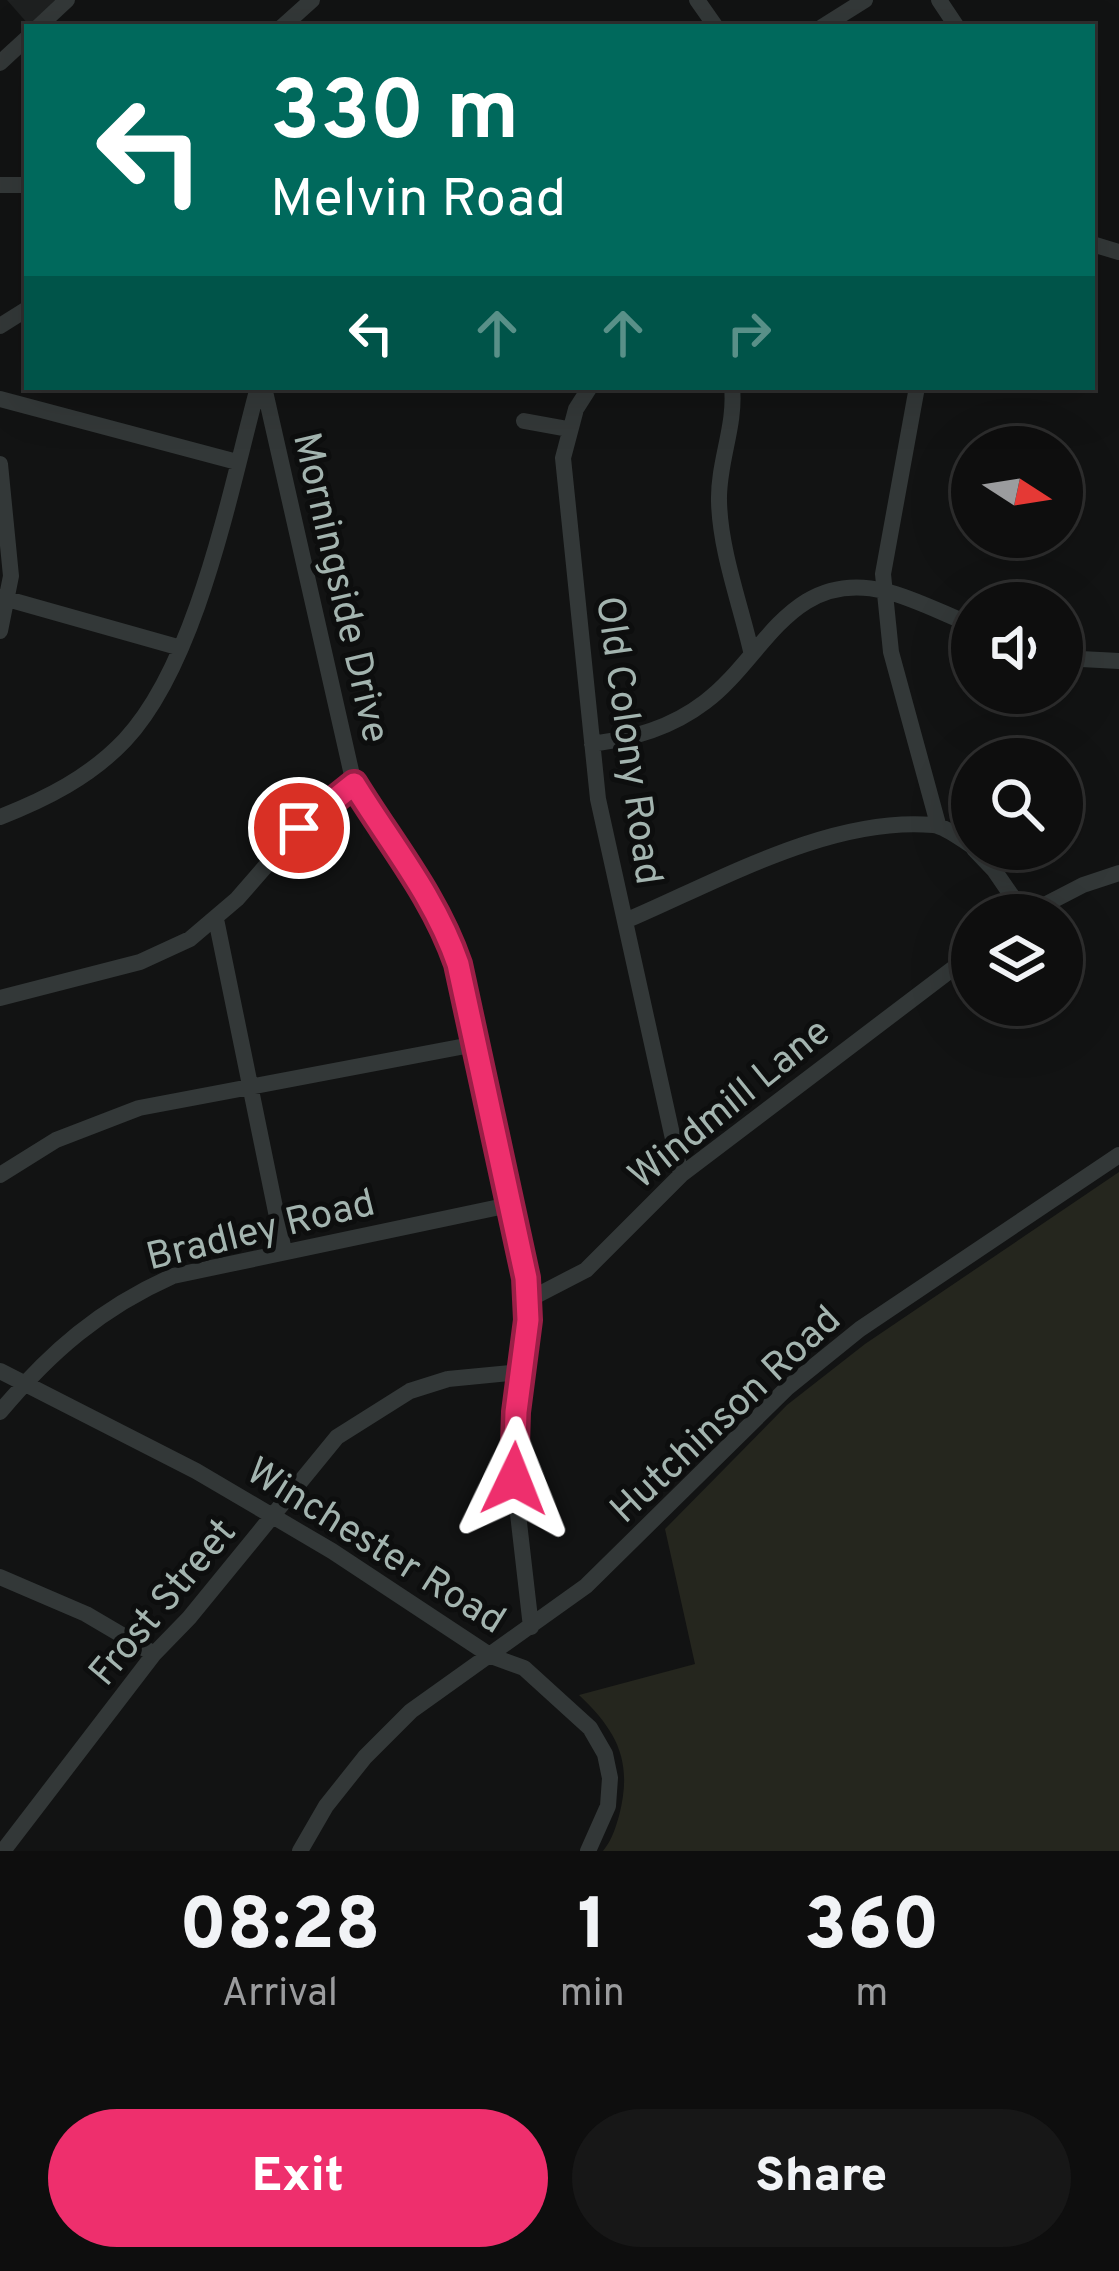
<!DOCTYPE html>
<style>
:root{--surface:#0e0e0e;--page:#171717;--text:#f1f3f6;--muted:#9b9c9e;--line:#2e2e2e;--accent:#ee2f6d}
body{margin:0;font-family:Overpass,sans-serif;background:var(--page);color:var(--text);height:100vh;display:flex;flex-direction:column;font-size:45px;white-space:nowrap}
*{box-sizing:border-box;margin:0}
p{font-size:39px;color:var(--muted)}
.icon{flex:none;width:66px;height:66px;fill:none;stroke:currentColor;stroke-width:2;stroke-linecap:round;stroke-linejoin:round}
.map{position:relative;height:1851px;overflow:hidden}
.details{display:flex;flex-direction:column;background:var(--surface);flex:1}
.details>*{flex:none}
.guide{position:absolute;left:24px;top:24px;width:1071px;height:366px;border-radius:0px;box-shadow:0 12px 48px #0002,0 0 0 3px var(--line);background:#00695c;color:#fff;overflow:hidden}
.needle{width:78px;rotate:102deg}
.buttons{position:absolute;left:951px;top:426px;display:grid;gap:24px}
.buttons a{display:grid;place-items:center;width:132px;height:132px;border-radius:50%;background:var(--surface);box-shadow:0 12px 48px #0002,0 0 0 3px var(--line);font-size:60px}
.pin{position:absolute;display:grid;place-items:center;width:102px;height:102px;color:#fff;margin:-51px;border:6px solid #fff;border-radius:50%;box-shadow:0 3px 12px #0007}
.me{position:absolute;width:132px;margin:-66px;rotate:2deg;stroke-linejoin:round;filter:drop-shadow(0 0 9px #0008)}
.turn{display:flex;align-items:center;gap:42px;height:252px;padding:0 48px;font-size:54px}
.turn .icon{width:156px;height:156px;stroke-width:2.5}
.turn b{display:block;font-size:84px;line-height:102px}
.lanes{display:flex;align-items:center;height:114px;padding:0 48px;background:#0003;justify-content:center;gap:60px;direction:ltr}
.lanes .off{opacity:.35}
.eta{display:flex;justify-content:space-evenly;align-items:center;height:204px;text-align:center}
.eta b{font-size:72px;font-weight:800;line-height:84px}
.action{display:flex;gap:24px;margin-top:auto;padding:24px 48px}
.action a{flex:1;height:138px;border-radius:72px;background:var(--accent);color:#fff;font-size:48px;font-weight:800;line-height:138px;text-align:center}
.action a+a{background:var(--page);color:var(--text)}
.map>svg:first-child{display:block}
</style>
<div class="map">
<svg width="1119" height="1851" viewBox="0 0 1119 1851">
<rect width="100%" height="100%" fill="#121313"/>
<path fill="#1e2020" d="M7 0H56L29 25Z"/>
<path fill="#25261e" d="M1119 1172V1851H603C612 1840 615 1829 619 1816 633 1762 618 1732 579 1695L695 1664 665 1529 787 1405 865 1344Z"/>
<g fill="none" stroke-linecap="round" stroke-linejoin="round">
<path stroke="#333838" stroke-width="16" d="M697 0 716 27
M939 0 957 27
M38 27 67 0
M282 27 312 0
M822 27 865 0
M0 63 27 38
M0 185H27
M1092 244 1119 252
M0 326 27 309
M264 387 354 784 444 924 468 1009 528 1300 516 1412 514 1479 531 1627
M590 387 576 409 563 458 598 799 681 1175
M732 387C736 426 718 462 719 501 720 550 740 603 751 651
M917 387 883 574 891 652 938 824
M0 399 237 462
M524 421 568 429
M0 464 11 576 0 631
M0 597 181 648
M1062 658 1119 661
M592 744C634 738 671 728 705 702 764 658 790 568 885 591 914 598 944 614 972 625
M0 817C46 799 90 777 125 740 198 662 230 490 258 387
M974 849 994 870 1025 915
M1025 915 1083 885 1119 873
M216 919 284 1251
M625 921C717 882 830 816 933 825 945 826 961 839 972 846
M0 998 140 962 190 939 237 899 299 828 354 784
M0 1175 56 1140 139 1108 476 1044
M528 1300 586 1270 681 1175 972 954
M0 1371 196 1471 332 1551 491 1656 524 1668 590 1728 605 1754 610 1778 608 1806 588 1851
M0 1412C50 1352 101 1308 173 1276L509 1205
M0 1577 86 1614 154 1654
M3 1851 154 1654 189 1618 337 1437 410 1391 448 1379 520 1372
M300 1851 326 1806 365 1757 411 1711 586 1586 787 1388 860 1329 1119 1155"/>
</g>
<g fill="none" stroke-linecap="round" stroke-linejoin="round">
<defs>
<path id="route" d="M299 828 354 784C391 844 435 897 458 964L526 1278 528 1320 516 1412 514 1479"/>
</defs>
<use href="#route" stroke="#9b1f47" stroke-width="30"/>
<use href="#route" stroke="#ee2f6d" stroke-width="21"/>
</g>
<g text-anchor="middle" stroke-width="10" stroke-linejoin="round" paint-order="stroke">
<g font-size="39" fill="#a3b4af" stroke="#0d0e0e">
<text transform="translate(343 587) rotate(77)" y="14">Morningside Drive</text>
<text transform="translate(631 740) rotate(82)" y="14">Old Colony Road</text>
<text transform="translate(728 1102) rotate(-39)" y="14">Windmill Lane</text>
<text transform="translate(260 1228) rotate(-14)" y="14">Bradley Road</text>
<text transform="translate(724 1413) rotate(-43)" y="14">Hutchinson Road</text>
<text transform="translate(377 1544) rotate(32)" y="14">Winchester Road</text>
<text transform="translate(161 1601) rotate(-50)" y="14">Frost Street</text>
</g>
</g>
</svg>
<div class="buttons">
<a><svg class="needle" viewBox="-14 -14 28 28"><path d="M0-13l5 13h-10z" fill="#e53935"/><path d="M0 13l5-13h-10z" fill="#9b9c9e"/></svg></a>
<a><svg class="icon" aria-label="sound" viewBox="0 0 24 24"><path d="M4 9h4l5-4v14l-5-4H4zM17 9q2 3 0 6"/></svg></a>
<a><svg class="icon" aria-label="search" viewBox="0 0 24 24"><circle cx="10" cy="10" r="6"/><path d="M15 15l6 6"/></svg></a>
<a><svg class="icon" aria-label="layers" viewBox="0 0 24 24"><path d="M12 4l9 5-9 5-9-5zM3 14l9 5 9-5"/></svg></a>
</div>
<div class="pin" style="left:299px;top:828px;background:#d93025"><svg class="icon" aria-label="arrive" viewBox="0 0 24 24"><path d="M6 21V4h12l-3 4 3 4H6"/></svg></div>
<svg class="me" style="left:514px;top:1479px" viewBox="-20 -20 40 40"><path d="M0-17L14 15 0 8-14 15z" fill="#ee2f6d" stroke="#fff" stroke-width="4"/></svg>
<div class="guide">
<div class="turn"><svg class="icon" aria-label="left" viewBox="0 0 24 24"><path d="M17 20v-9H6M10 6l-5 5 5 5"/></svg><div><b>330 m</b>Melvin Road</div></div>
<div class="lanes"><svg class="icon" aria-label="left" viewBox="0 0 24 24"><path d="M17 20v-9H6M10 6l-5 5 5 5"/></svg><svg class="icon off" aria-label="ahead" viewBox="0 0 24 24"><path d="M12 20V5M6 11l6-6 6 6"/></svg><svg class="icon off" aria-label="ahead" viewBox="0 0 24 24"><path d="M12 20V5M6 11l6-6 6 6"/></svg><svg class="icon off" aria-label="right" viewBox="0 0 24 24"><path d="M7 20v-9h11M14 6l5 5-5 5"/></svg></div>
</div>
</div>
<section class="details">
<div class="eta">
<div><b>08:28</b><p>Arrival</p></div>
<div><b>1</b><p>min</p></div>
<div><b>360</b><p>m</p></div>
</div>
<div class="action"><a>Exit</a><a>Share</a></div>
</section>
